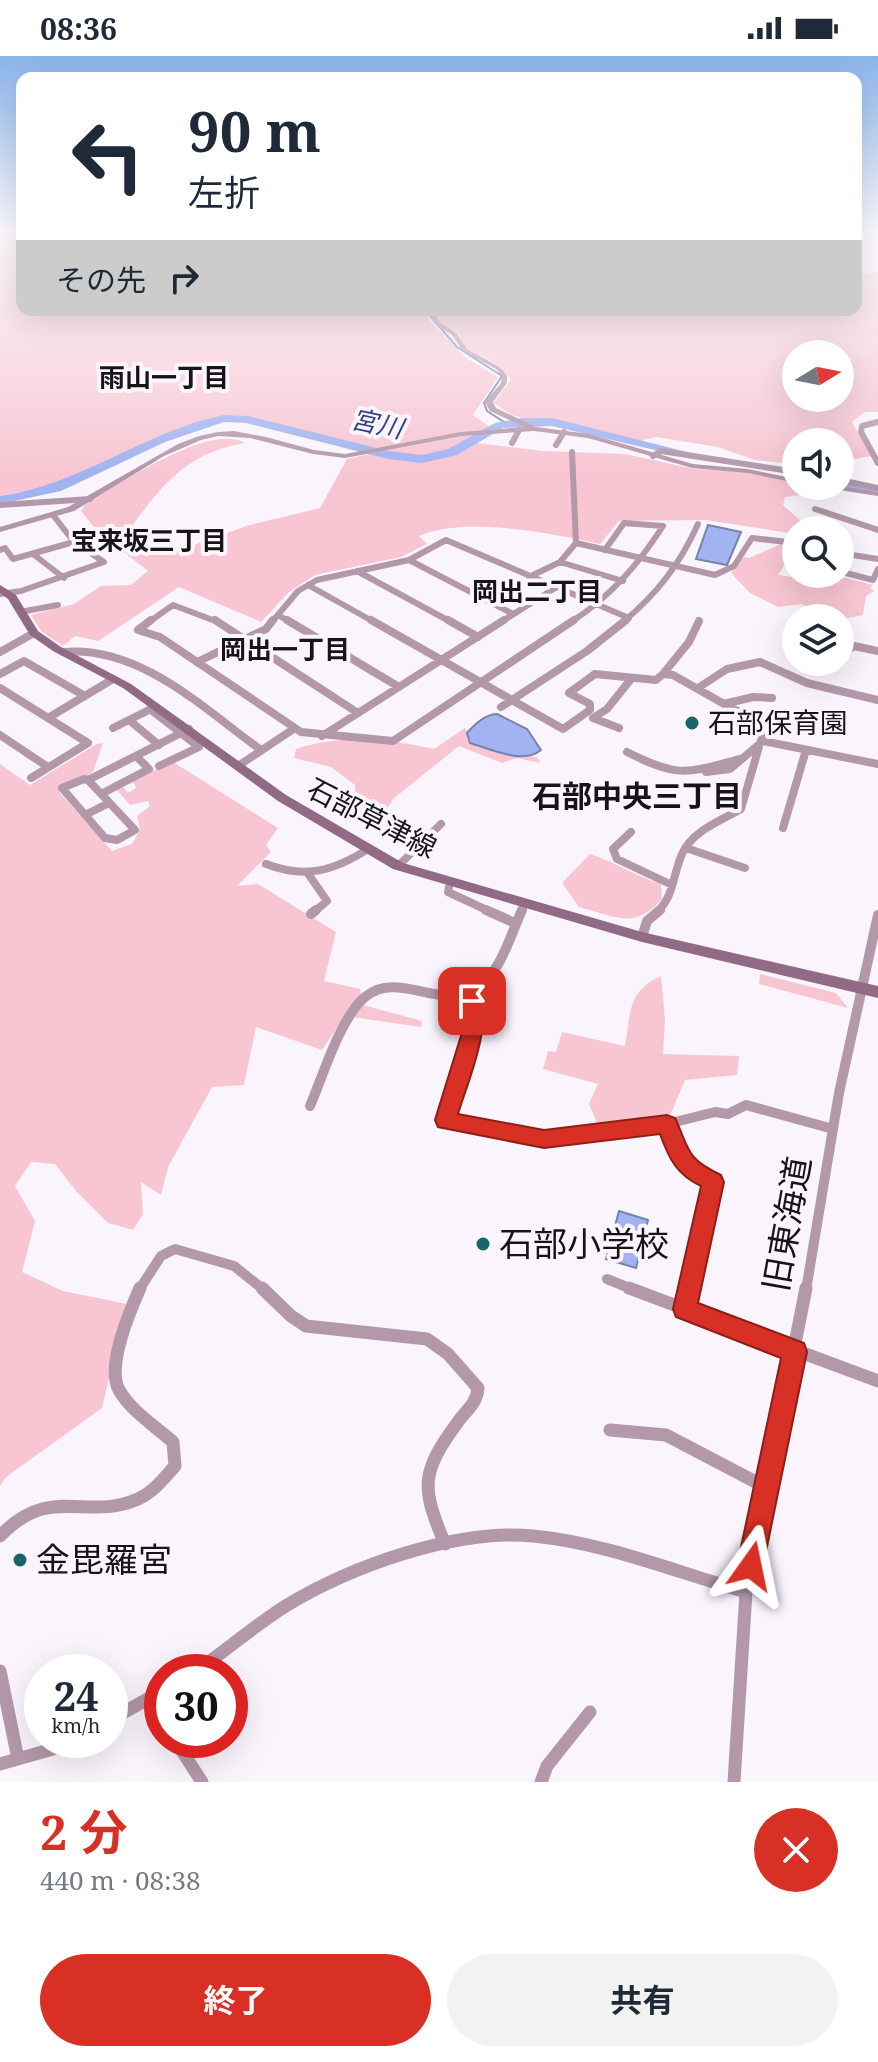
<!DOCTYPE html>
<html lang="ja">
<meta charset="utf-8">
<style>
:root{--surface:#fff;--page:#f2f2f3;--text:#1f2937;--muted:#747a83;--accent:#d93025}
body{margin:0;font-family:"Noto Serif","Noto Sans JP",serif;background:var(--page);color:var(--text);height:100vh;display:flex;flex-direction:column;font-size:30px;white-space:nowrap}
*{box-sizing:border-box;margin:0}
p{font-size:26px;color:var(--muted)}
.icon{flex:none;width:44px;height:44px;fill:none;stroke:currentColor;stroke-width:2;stroke-linecap:round;stroke-linejoin:round}
.map{position:relative;height:1726px;overflow:hidden}
.drawer{display:flex;flex-direction:column;background:var(--surface);flex:1}
.drawer>*{flex:none}
.top-card{position:absolute;left:16px;top:16px;width:846px;height:244px;border-radius:16px;box-shadow:0 8px 32px #0002;background:#fff;color:var(--text);overflow:hidden}
.needle{width:52px;rotate:80deg}
.tools{position:absolute;left:782px;top:284px;display:grid;gap:16px}
.tools a{display:grid;place-items:center;width:72px;height:72px;border-radius:50%;background:var(--surface);box-shadow:0 8px 32px #0002;font-size:40px}
.speed{position:absolute;left:24px;top:1598px;display:flex;gap:16px;font-size:40px;font-weight:700;text-align:center}
.speed>*{display:grid;place-content:center;width:104px;height:104px;border-radius:50%;background:var(--surface);box-shadow:0 8px 32px #0002;line-height:1}
.speed small{font-size:20px;font-weight:400}
.speed .limit{border:12px solid #d22;background:#fff;color:#111}
.pin{position:absolute;display:grid;place-items:center;width:68px;height:68px;color:#fff;margin:-34px;border-radius:16px;box-shadow:0 4px 12px #0006}
.me{position:absolute;width:88px;margin:-44px;rotate:12deg;stroke-linejoin:round;filter:drop-shadow(0 0 6px #0008)}
.turn{display:flex;align-items:center;gap:28px;height:168px;padding:0 40px;font-size:36px}
.turn .icon{width:104px;height:104px;stroke-width:2.5}
.turn b{display:block;font-size:56px;line-height:68px}
.then{display:flex;align-items:center;height:76px;padding:0 40px;background:#0003;gap:16px;font-size:30px}
.round{display:grid;place-items:center;flex:none;width:84px;height:84px;border-radius:42px;background:var(--page)}
.summary{display:flex;align-items:center;justify-content:space-between;height:136px;padding:0 40px}
h1{font-size:48px;font-weight:700;line-height:60px;color:var(--accent)}
.cta{display:flex;gap:16px;margin-top:auto;padding:16px 40px}
.cta a{flex:1;height:92px;border-radius:48px;background:var(--accent);color:#fff;font-size:32px;font-weight:700;line-height:92px;text-align:center}
.cta a+a{background:var(--page);color:var(--text)}
.status{display:flex;justify-content:space-between;align-items:center;height:56px;padding:0 40px;background:var(--surface);direction:ltr}
.status svg{height:22px;fill:currentColor}
.map>svg:first-child{display:block}
</style>
<div class="status"><b>08:36</b><svg viewBox="0 0 49 12"><path d="M0 12V9h3v3zM5 12V6h3v6zM10 12V3h3v9zM15 12V0h3v12zM26 1h20v11H26zM47 4h2v5h-2z"/></svg></div>
<div class="map">
<svg width="878" height="1726" viewBox="0 0 878 1726">
<rect width="100%" height="100%" fill="#faf4fd"/>
<path fill="#f7c6d2" fill-rule="evenodd" d="M0 174H22V254H423L431 266 466 302 498 321 473 359 491 372 477 387 544 395 625 398 694 413 747 416 796 427V430L818 432 816 437 785 441 783 449 804 468 842 470 838 474H796V478L706 464 619 465 600 488C552 477 463 460 419 480L427 488 401 501 315 519 289 536 261 566 179 531 98 585 75 580 63 590 41 575 31 559 74 548 101 530 131 529 148 515 97 475 81 455 86 447C122 428 208 366 245 387 188 397 164 426 132 470L149 489 172 497 246 470 320 452 347 403 396 392C360 394 321 383 286 373 258 364 244 357 213 363L70 427 0 440Z
M878 215V356H865L852 366 871 400 840 406V386H796V408H792L755 404 717 391 657 381 639 385 593 374 560 372 512 359 494 347 511 323 500 310 466 292 458 278 441 267 435 254H856V220ZM796 298H840V342H796Z
M783 487 796 492 778 519 799 522 803 518H831L873 529 870 532 874 535 866 540 863 559 840 564 801 548 778 551 750 537 731 517 744 501 749 502Z
M465 672C478 694 514 698 537 701L540 707 517 702 502 707 459 690 393 743C386 760 373 760 356 761L355 729 331 711 294 702 296 693C339 678 390 683 434 693Z
M103 687 93 716 59 736 112 795 132 788 140 774 137 760 150 750 148 745 130 749 116 733 122 730 128 737 136 732 132 724 173 706 278 772 266 789 271 796 237 830 258 828 336 876 324 925 360 933 363 949 422 965 421 971 345 960 322 994 256 971 244 1029 212 1031 168 1111 161 1139 141 1126 143 1158 133 1174 108 1167 76 1135 55 1108 31 1106 15 1130 35 1165 22 1216 63 1235 127 1248 102 1352 6 1421 0 1430V708L30 729 97 688Z
M590 798C615 806 635 820 661 828L662 843C634 875 615 860 579 851L562 827Z
M760 918 836 937 848 952 759 928Z
M661 920 665 964 663 998 739 1000 737 1019 685 1024 669 1062 601 1076 589 1048 598 1028 543 1013 548 995 556 996 562 976 625 990C631 957 627 935 661 920Z"/>
<path fill="#a1b3f0" stroke="#7783af" stroke-width="2" d="M708 469 741 476 727 509 696 503Z
M497 658 527 673 541 694C523 709 491 693 470 687L467 677C474 669 486 658 497 658Z
M619 1155 648 1164 636 1212 606 1203Z"/>
<g fill="none" stroke-linecap="round" stroke-linejoin="round">
<path stroke="#7783af" stroke-width="2" d="M425 254 457 291 502 320 484 347 487 355 507 368"/>
<path fill="#a1b3f0" fill-rule="evenodd" d="M224 359 248 360 389 395 422 399 448 393 495 367 522 362H552L691 397 685 401 552 370 503 372 457 399 422 407 388 403 246 367 224 366 165 386 61 435 0 448V440C81 429 145 375 224 359Z
M840 423 878 431V439L836 430H840Z"/>
<path stroke="#b398aa" stroke-width="6" d="M878 366 862 370 861 376 878 407
M512 387 519 374
M556 389 564 376
M572 396 576 487 715 519 734 510 752 482 796 487
M653 400 661 395 796 416
M840 424 878 432
M0 449 90 443
M815 453 878 474
M0 494 5 492 13 503 74 486
M840 497 878 503
M33 498 64 522
M849 499 842 516 873 524 878 513
M409 504 513 558
M560 506 623 525
M357 515 451 566
M529 521 560 506 576 487
M308 529 374 566
M0 538 21 535 104 506 74 486 53 459
M20 556 58 549
M278 559 290 566
M149 566 173 549 218 566
M272 566 298 535 317 524 409 504 446 484 629 562
M501 566 555 532
M571 566C610 541 638 509 663 470L624 467 605 494
M623 566C657 538 680 508 698 468"/>
<path stroke="#b398aa" stroke-width="8" d="M151 564 138 574 160 581 301 676 393 685 574 564
M215 564 358 657
M287 564 399 631
M371 564 563 673 590 654V648L569 637 595 618 656 624 663 618 673 619 733 653 758 663 765 670 741 753C720 765 692 775 682 798 673 818 674 841 657 856
M448 564 478 581
M849 593 854 590 878 595
M0 596 34 577
M63 596C139 589 203 652 261 694
M197 606 266 573 273 564
M0 618 24 605 85 640
M663 618 689 586 699 565
M0 632 88 687 31 722
M698 632 727 613 760 606 807 627 878 644
M724 648 753 641 772 642
M501 651 587 595 626 564
M150 653 199 691 159 710
M48 662 113 623
M129 664 159 689
M113 672 153 652
M619 672 593 662 607 653 631 623
M0 679 48 711
M322 680 504 564
M627 696C680 723 687 717 743 702
M238 710 295 672
M706 716 730 713 763 685 878 708
M84 723 88 724 135 774 117 784 105 782 62 732Z
M88 724 189 673
M101 738 149 713 136 700
M85 759 109 747
M783 772 806 694
M631 776 613 793 617 803 672 829
M686 792 745 812
M266 808C305 823 334 815 368 793
M398 810 441 768
M309 819 327 845 314 856
M450 827 448 836 491 856
M521 856 524 849"/>
<path stroke="#b398aa" stroke-width="10" d="M486 854 515 867
M311 858 316 854
M642 881 647 865 660 854
M468 939C485 966 454 1034 445 1064L544 1083 667 1068 686 1108 713 1126 689 1234
M310 1050C323 1020 340 962 365 941 399 912 447 960 482 929 502 911 511 878 522 854
M667 1068 715 1056 728 1058 746 1049 833 1073
M607 1223 634 1234
M139 1234 161 1200 175 1193 234 1210 264 1234
M806 1234 839 1037 878 859"/>
<path stroke="#b398aa" stroke-width="13" d="M262 1232 291 1260 306 1270 427 1283 448 1298 478 1332C477 1346 469 1352 460 1363 421 1416 420 1429 445 1488
M629 1232 685 1253
M690 1232 685 1253 878 1325
M610 1374 666 1379 767 1432
M0 1480C51 1427 86 1466 138 1443 154 1436 164 1422 175 1410L173 1386C155 1370 131 1355 119 1334 106 1310 130 1255 140 1232
M0 1615 18 1703
M195 1616C225 1595 253 1571 284 1551 349 1511 456 1472 533 1480 606 1487 676 1516 746 1536
M154 1640 162 1657
M110 1664 162 1635
M175 1684 202 1726
M0 1708 53 1693 71 1684
M541 1726 547 1710 590 1656
M734 1726 746 1536 806 1232"/>
<path fill="#b398aa" fill-rule="evenodd" d="M428 254H434L440 266 456 277 467 293 500 311 507 319V327L493 346 496 352 536 371 589 378 693 408 748 413 796 423V427L748 417 692 412 588 382 534 375 461 380 345 402 313 398 250 382 218 380 201 384 164 400 74 455 0 476V471L68 451 178 388 199 380 218 376 234 375 266 381 314 394 345 398 461 376 525 371 490 355 485 346 501 327 502 320 496 313 463 295 452 279 435 268Z
M822 430H840L878 436V440L826 432Z"/>
<path fill="#916b85" fill-rule="evenodd" d="M0 529 16 539 38 575 61 591 131 628 286 739 403 807 642 876 878 930V942L642 886 393 813 278 745 123 632 53 595 30 579 8 543 0 537Z"/>
</g>
<linearGradient id="sky" x2="0" y2="1"><stop stop-color="#8bb4eb"/><stop offset="0.42" stop-color="#fdfafe"/><stop offset="1" stop-color="#fdfafe" stop-opacity="0"/></linearGradient>
<rect width="878" height="416" fill="url(#sky)"/>
<path fill="#d93025" stroke="#8d1f18" stroke-width="2" d="M472 938 479 940C493 968 467 1028 458 1058L544 1074 667 1059 675 1062C690 1094 685 1102 721 1119L724 1126 698 1247 804 1287 807 1296 761 1520 751 1524 741 1520 737 1510 781 1302 676 1261 673 1253 701 1130C677 1119 669 1103 660 1078L544 1092 438 1071 435 1064 464 970 462 945 465 940Z"/>
<g fill="#18666c" stroke="#faf4fd" stroke-width="3">
<circle cx="692" cy="667" r="8"/>
<circle cx="483" cy="1188" r="8"/>
<circle cx="20" cy="1504" r="8"/>
</g>
<g text-anchor="middle" stroke-width="8" stroke-linejoin="round" paint-order="stroke">
<g font-size="26" font-weight="bold" fill="#161417" stroke="#faf4fd">
<text x="164" y="331">雨山一丁目</text>
<text x="149" y="494">宝来坂三丁目</text>
<text x="537" y="545">岡出二丁目</text>
<text x="285" y="603">岡出一丁目</text>
</g>
<g font-size="26" font-style="italic" fill="#303f86" stroke="#faf4fd">
<text transform="translate(377 368) rotate(12)" y="9">宮川</text>
</g>
<g font-size="28" fill="#161417" stroke="#faf4fd" text-anchor="start">
<text x="708" y="677">石部保育園</text>
</g>
<g font-size="28" fill="#161417" stroke="#faf4fd">
<text transform="translate(372 762) rotate(27)" y="10">石部草津線</text>
</g>
<g font-size="30" font-weight="bold" fill="#161417" stroke="#faf4fd">
<text x="637" y="751">石部中央三丁目</text>
</g>
<g font-size="34" fill="#161417" stroke="#faf4fd">
<text transform="translate(787 1168) rotate(-80)" y="12">旧東海道</text>
</g>
<g font-size="34" fill="#161417" stroke="#faf4fd" text-anchor="start">
<text x="499" y="1200">石部小学校</text>
<text x="36" y="1516">金毘羅宮</text>
</g>
</g>
</svg>
<div class="tools">
<a><svg class="needle" viewBox="-14 -14 28 28"><path d="M0-13l5 13h-10z" fill="#e53935"/><path d="M0 13l5-13h-10z" fill="#747a83"/></svg></a>
<a><svg class="icon" aria-label="sound" viewBox="0 0 24 24"><path d="M4 9h4l5-4v14l-5-4H4zM17 9q2 3 0 6"/></svg></a>
<a><svg class="icon" aria-label="search" viewBox="0 0 24 24"><circle cx="10" cy="10" r="6"/><path d="M15 15l6 6"/></svg></a>
<a><svg class="icon" aria-label="layers" viewBox="0 0 24 24"><path d="M12 4l9 5-9 5-9-5zM3 14l9 5 9-5"/></svg></a>
</div>
<div class="speed"><div>24<small>km/h</small></div><div class="limit">30</div></div>
<div class="pin" style="left:472px;top:945px;background:#d93025"><svg class="icon" aria-label="arrive" viewBox="0 0 24 24"><path d="M6 21V4h12l-3 4 3 4H6"/></svg></div>
<svg class="me" style="left:751px;top:1510px" viewBox="-20 -20 40 40"><path d="M0-17L14 15 0 8-14 15z" fill="#d93025" stroke="#fff" stroke-width="4"/></svg>
<div class="top-card">
<div class="turn"><svg class="icon" aria-label="left" viewBox="0 0 24 24"><path d="M17 20v-9H6M10 6l-5 5 5 5"/></svg><div><b>90 m</b>左折</div></div>
<div class="then">その先<svg class="icon" aria-label="right" viewBox="0 0 24 24"><path d="M7 20v-9h11M14 6l5 5-5 5"/></svg></div>
</div>
</div>
<section class="drawer">
<div class="summary"><div><h1>2 分</h1><p>440 m · 08:38</p></div><a class="round" style="background:#d93025;color:#fff"><svg class="icon" aria-label="close" viewBox="0 0 24 24"><path d="M6 6l12 12M18 6L6 18"/></svg></a></div>
<div class="cta"><a>終了</a><a>共有</a></div>
</section>
